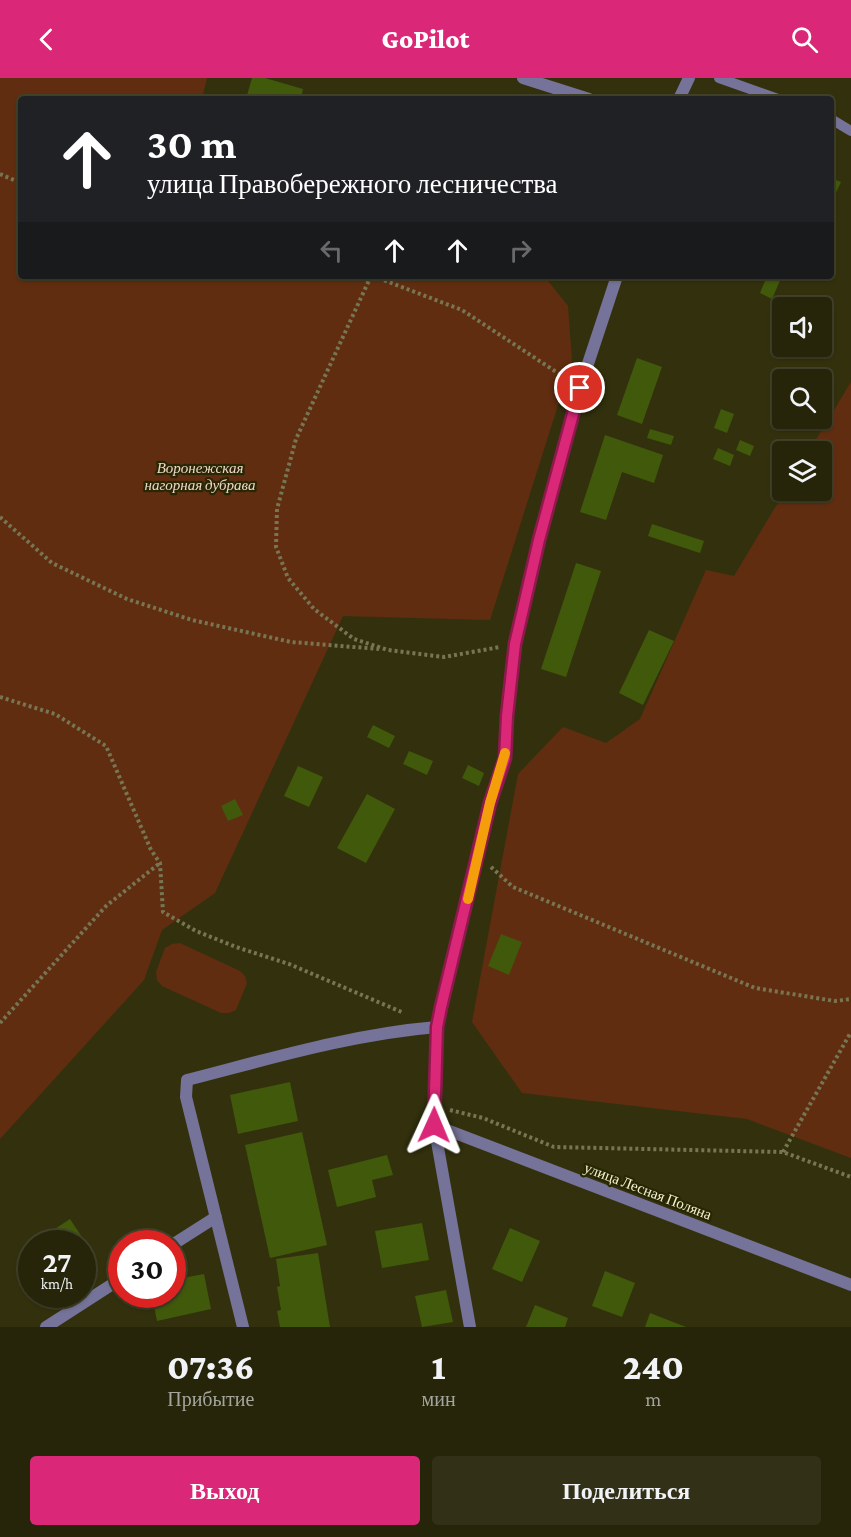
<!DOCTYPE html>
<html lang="ru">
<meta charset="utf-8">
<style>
:root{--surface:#26250a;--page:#323118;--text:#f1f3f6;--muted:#a4a59c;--line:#42422b;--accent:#db2777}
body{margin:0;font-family:"Crimson Pro",serif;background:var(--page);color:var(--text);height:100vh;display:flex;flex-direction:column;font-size:22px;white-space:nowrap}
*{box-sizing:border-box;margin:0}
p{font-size:20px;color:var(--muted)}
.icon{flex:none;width:33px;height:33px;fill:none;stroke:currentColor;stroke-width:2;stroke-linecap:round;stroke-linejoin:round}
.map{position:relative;height:1249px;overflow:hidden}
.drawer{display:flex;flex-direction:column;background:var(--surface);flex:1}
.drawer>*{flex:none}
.hud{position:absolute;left:18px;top:18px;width:816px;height:183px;border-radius:6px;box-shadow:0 2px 4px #0004,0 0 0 2px var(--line);background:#202124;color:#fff;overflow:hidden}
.fabs{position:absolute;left:772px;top:219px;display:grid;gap:12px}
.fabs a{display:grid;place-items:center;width:60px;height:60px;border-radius:6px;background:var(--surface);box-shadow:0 2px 4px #0004,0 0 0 2px var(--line);font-size:30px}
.speed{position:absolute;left:18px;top:1152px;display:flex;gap:12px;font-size:30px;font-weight:700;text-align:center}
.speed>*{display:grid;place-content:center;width:78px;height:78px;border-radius:50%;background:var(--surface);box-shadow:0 2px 4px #0004,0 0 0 2px var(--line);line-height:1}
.speed small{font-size:15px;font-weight:400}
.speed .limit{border:9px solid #d22;background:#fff;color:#111}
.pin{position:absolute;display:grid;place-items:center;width:51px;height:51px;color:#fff;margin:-26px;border:3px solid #fff;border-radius:50%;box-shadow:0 2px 6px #0007}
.me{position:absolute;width:66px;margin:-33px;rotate:1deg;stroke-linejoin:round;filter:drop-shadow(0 0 4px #0008)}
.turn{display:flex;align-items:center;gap:21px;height:126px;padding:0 30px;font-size:27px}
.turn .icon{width:78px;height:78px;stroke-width:2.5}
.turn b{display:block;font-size:42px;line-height:51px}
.lanes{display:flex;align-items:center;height:57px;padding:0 30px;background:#0003;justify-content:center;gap:30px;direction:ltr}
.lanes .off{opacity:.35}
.eta{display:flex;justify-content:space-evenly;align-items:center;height:102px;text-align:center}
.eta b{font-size:36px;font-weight:800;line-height:42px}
.primary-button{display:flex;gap:12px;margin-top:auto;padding:12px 30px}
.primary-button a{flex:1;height:69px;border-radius:6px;background:var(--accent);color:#fff;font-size:24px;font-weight:800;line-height:69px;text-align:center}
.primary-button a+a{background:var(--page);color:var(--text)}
header{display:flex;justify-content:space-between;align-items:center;height:78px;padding:0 30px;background:var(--accent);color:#fff;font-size:27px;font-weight:800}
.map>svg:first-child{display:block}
</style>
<header><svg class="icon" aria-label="back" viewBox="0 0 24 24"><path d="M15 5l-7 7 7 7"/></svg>GoPilot<svg class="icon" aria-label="search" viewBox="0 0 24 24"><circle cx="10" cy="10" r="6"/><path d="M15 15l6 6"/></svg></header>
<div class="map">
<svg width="851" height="1249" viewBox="0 0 851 1249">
<rect width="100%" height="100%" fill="#33310d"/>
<path fill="#602d10" d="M0 0H207L202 21H21V198H544L568 228 572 283 490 542 343 538 215 815 162 852 144 902 0 1061Z
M851 304V1080L747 1041 522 1015 472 944 518 696 563 649 606 665 640 641 706 492 734 498 785 413 822 412V374L809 373Z
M180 865 240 893 245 898 247 905 236 932 229 935H221L162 908 157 902 156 894 165 870 172 866Z"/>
<path fill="#40590a" d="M252 0H265L303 11 301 21H246Z
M831 100 841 104 831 125Z
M767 198H782L772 221 760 215Z
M637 280 662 289 642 346 617 337Z
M721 331 734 336 727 355 714 350Z
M650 351 674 358 671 367 647 360Z
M605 357 663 377 654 405 622 394 606 442 580 434Z
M740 362 754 368 750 378 736 372Z
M718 370 734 377 730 388 713 381Z
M652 446 704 463 700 475 648 458Z
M576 485 601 493 566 599 541 591Z
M649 552 674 563 643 627 619 615Z
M373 647 395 658 389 670 367 659Z
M409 673 433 683 427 697 403 686Z
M468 687 484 695 479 708 462 700Z
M298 688 323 699 309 729 284 718Z
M367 716 395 731 366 785 337 770Z
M235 721 243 737 228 743 221 728Z
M501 856 522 864 509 897 488 888Z
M290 1004 298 1043 238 1056 230 1017Z
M302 1054 327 1167 270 1180 245 1067Z
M387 1077 393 1097 372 1102 376 1119 337 1129 328 1092Z
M70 1141 94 1177 82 1185V1166H44L41 1160Z
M422 1145 429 1182 382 1190 375 1153Z
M510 1150 540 1163 522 1204 492 1191Z
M318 1175 330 1249H280L277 1233 281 1232 277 1209 280 1208 276 1181Z
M605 1193 635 1205 622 1239 592 1228Z
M204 1196 211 1231 157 1243 152 1218 172 1216V1202Z
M446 1212 453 1244 422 1249 415 1218Z
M535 1227 568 1240 565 1249H526Z
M650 1235 686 1249H645Z"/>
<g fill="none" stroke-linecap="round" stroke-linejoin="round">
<path stroke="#777552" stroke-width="4" stroke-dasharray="3 3" stroke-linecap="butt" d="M0 96 21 105
M371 198 296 361 277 431 276 469 288 500 314 531 354 561 388 572 444 579 500 569
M373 198 462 232 567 301
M0 439 52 485 127 521 192 542 291 564 379 571
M0 619 55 636 106 668 151 772 160 785 163 834 196 853 236 869 289 886 404 935
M491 789 513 809 755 910 835 923 851 921
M0 945 106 828 160 785
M450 1032 483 1040 554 1069 783 1074 851 1099
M783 1074 851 954"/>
<path stroke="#757399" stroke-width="10" d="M719 0 778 21
M831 41 851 53"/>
<path stroke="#757399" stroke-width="12" d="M523 0 589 21
M679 21 689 0
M434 1047 851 1207
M172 1167 216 1139
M46 1249 122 1200
M243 1249 186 1019 187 1002C269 981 352 956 437 949
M470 1249 434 1047 437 949 490 725 505 680 507 638 515 566 539 462 580 310 617 198"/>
</g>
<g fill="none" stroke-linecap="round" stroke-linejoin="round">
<defs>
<path id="route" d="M434 1047 437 949 441 929 490 725 505 680 507 638 515 566 539 462 580 310"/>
</defs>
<use href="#route" stroke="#8e194d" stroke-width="15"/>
<use href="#route" stroke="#db2777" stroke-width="10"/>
<path stroke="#f59e0b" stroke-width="10" d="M468 821 490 725 505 675"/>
</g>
<g text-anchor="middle" stroke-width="4.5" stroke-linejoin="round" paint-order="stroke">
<g font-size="15" font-style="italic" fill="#eed6ca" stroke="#292703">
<text x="200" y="395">Воронежская<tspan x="200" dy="17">нагорная дубрава</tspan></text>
</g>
<g font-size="15" fill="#f3f3d1" stroke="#292703">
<text transform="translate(648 1113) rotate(21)" y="5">улица Лесная Поляна</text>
</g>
</g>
</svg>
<div class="fabs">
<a><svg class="icon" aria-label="sound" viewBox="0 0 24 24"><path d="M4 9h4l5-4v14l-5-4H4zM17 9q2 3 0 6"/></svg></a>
<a><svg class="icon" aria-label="search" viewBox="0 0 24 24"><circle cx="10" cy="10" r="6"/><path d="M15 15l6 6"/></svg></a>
<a><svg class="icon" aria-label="layers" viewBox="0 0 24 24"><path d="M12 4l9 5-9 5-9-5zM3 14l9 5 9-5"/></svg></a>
</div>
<div class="speed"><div>27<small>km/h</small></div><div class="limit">30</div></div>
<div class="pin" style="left:580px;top:310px;background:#d93025"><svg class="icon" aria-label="arrive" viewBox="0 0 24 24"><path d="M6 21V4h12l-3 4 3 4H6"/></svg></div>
<svg class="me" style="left:434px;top:1047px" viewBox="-20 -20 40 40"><path d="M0-17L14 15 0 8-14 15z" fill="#db2777" stroke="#fff" stroke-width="4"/></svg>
<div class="hud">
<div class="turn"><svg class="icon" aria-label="ahead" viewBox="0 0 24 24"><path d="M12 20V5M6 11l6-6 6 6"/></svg><div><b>30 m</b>улица Правобережного лесничества</div></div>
<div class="lanes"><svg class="icon off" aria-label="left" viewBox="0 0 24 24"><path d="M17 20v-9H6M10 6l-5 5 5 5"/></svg><svg class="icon" aria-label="ahead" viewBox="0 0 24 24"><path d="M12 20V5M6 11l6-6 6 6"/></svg><svg class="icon" aria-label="ahead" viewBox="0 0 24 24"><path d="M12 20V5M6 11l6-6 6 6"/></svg><svg class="icon off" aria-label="right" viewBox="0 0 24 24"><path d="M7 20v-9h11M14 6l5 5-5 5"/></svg></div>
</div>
</div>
<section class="drawer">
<div class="eta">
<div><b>07:36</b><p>Прибытие</p></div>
<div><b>1</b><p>мин</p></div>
<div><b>240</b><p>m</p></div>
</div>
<div class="primary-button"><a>Выход</a><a>Поделиться</a></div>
</section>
